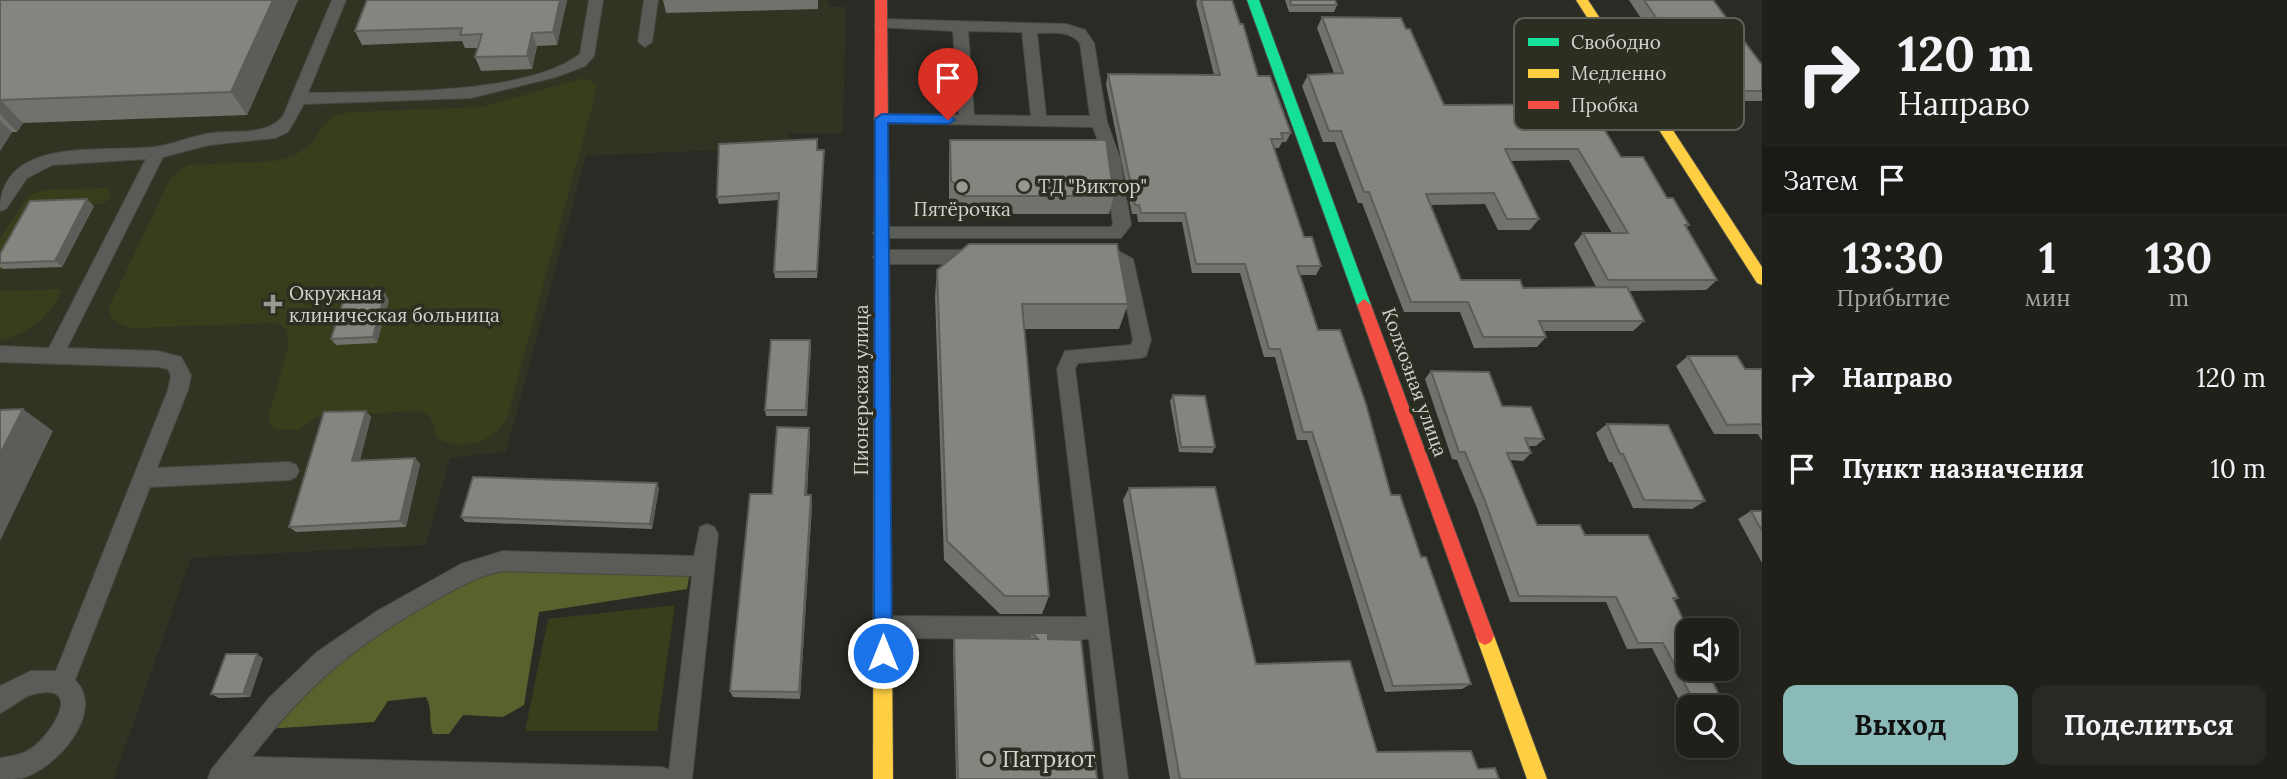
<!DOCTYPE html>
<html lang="ru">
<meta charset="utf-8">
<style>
:root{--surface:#20201b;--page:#282824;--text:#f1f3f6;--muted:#a2a3a3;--line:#3d3e3a;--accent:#8bbbb9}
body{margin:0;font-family:Lora,serif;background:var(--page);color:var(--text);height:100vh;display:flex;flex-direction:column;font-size:26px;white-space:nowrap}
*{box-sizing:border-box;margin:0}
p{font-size:23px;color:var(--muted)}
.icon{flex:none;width:38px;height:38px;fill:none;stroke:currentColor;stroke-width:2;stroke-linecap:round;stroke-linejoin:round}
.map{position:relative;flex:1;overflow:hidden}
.panel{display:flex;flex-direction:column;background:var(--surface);width:525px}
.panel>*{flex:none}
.hud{background:#20201b;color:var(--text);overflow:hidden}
.controls{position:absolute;left:1676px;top:618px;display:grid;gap:14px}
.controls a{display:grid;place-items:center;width:63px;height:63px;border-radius:14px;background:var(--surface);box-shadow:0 4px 18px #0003,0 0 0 2px var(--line);font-size:35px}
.pin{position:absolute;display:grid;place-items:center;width:60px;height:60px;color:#fff;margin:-72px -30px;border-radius:50% 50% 50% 0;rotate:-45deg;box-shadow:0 0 7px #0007}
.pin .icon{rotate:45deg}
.me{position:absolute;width:77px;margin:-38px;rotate:0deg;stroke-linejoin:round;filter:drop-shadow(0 0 5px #0008)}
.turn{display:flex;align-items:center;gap:24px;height:147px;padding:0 21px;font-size:32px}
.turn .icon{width:91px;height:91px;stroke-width:2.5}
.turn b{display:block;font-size:49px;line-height:60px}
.then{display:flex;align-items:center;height:66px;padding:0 21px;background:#0003;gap:14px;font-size:26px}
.eta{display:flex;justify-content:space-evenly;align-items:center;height:119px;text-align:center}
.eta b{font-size:42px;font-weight:800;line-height:49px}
.cta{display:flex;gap:14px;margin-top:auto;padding:14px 21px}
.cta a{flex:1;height:80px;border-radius:14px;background:var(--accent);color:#111;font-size:28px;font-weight:800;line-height:80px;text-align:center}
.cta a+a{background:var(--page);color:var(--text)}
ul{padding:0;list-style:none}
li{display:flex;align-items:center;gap:21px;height:91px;padding:0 21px}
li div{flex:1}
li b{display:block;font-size:26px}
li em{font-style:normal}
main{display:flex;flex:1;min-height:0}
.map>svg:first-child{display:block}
</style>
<main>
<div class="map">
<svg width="1762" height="779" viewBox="0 0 1762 779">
<rect width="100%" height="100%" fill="#2a2b24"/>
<path fill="#303422" d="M0 0H828L829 7H846L843 133H790L788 147 586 156 506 452 450 458 426 545 191 558 114 779H0Z"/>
<path fill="#383e1c" d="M584 78 596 84 595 96 506 421C490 443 462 452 437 438L430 416 420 411 318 416 298 430H276L270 425 269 415 289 345 286 329 276 323 134 328C121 325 107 321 110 305L171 177 188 165 276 161 297 154 313 142 321 128 332 117 351 112 482 107Z
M101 188H107L111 194 110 199 102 204 38 207 0 272V239L29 195 45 190Z
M58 289 62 291C49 316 30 335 0 340V291Z
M675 605 657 731H525L548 619Z"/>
<path fill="#58622c" d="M489 569 690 571 687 589 539 612 524 705 503 717 463 715 449 734H433C428 721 433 710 426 697L388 701 374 722 266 729 367 635Z"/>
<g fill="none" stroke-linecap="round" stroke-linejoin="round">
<defs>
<path id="lane" d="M332 0H346L308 93C378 91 524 97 580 54L589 0H603L594 56 585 66 556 77 471 98 304 104 288 132 275 138 209 145 163 157 67 348 158 351 181 357 191 375 188 390 157 468 289 462 296 465 299 471 296 477 289 480 150 487 75 680C107 712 55 770 22 778 16 779 7 779 0 779V758C11 756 22 755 32 748 52 734 85 682 34 694 21 697 12 708 0 713V686L31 671H56L168 390 171 376 168 369 158 367 0 362V346L49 348 146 159 52 165 27 178 6 209 0 211C0 135 103 153 154 147 174 145 193 135 212 133 236 130 267 136 283 116Z
M644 0H658L652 42 645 47 638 42Z
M881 19 1066 24 1085 30 1094 43 1107 122 1120 158 1131 225 1121 238H876L873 233 876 228 882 227H1111L1113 224 1104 158 1093 127 876 123 874 119 876 115 882 114 959 115 953 31 876 27 874 24ZM968 31 1022 32 1031 116 974 115ZM1037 33C1052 33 1070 30 1080 43L1090 116H1046Z
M882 250H979L985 252 988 257 985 262 979 264H882L876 262 873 257 876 252Z
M1094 250 1118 251 1133 259 1151 340 1146 356 1141 358 1078 363 1075 369 1128 779H1104L1089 639 883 638 875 635 872 627 875 619 883 616 1087 617 1057 369 1065 351 1131 345 1133 340 1119 268 1088 262 1085 257 1088 252Z
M707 524 714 527 718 534 692 779H208L211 770 269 698 317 652 377 611 461 564 503 551 694 556 700 527ZM503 571 692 576 669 770 662 767 252 757C303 690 347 652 420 609 447 594 472 577 503 571Z"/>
<path id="fast" d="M1247 0H1259L1371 305 1369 309H1359L1357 305Z"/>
<path id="slow" d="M1576 0H1588L1762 267V285L1757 283Z
M882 388 888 390 890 395 893 779H873L874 395 876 390Z
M1485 627 1491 630 1494 636 1547 779H1527L1476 636 1479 630Z"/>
<path id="jam" d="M875 0H887L890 395 888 400H876L874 395Z
M1364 299 1371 305 1494 636 1491 642 1485 645 1479 642 1476 636 1357 305Z"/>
</defs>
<use href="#lane" stroke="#484943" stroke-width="2"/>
<use href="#fast" stroke="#484943" stroke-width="2"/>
<use href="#slow" stroke="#484943" stroke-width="2"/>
<use href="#jam" stroke="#484943" stroke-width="2"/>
<use href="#lane" fill="#5a5c57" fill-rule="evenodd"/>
<use href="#fast" fill="#16e098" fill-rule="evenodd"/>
<use href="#slow" fill="#ffcf43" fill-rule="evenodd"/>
<use href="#jam" fill="#f24e42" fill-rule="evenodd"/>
</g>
<path fill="#71726c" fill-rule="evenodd" d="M0 0H298L247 115 23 123 17 132H12L0 151Z
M567 0 557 45 537 46 532 69 481 71 475 57 478 48H465L462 41 362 45 355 31Z
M663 0H818V9L666 13Z
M1197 0H1232L1258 76 1291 133 1286 142H1282L1279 148H1274L1304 237 1321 266 1316 275H1300L1318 330 1391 495 1421 557 1471 684 1462 689 1385 692 1307 440H1297L1275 357H1264L1240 273H1192L1182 222H1138L1137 214H1132L1106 84 1108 74 1214 75 1196 3Z
M1285 0H1335L1337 5 1334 12H1289Z
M1629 0H1713L1762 65V101H1705L1689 78H1684L1657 43Z
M1322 17 1444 105 1550 104 1533 72 1539 63 1604 104 1596 113H1595L1621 157 1667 198 1689 225 1686 228 1717 280 1706 290 1628 291 1644 321 1633 331H1544L1546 337 1537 347 1474 348 1460 312H1404L1362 203H1358L1335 142H1323L1302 86 1308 75 1334 73 1317 28ZM1569 160 1612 233H1583L1574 244 1596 287 1523 288 1461 280 1430 205 1485 204 1498 230H1530L1539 219 1511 161Z
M950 140 1114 196 1109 214H961L960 205 949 199V158Z
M818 150 824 156 817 278H775L774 272 779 200 719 204 717 197Z
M94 206 62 267 3 269 0 267V254Z
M937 270 1128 304 1119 329H1024L1049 596 1042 614H1000L944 560 935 296Z
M389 300 377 343 336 345 331 339Z
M810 340 811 346 807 416H766L765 410Z
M1688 356 1745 369H1762V441L1758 434H1714L1676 366Z
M1431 371 1502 406 1544 439 1536 446H1528L1531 453 1523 461 1510 460 1537 525 1585 535 1678 598 1674 601 1725 707H1689V719L1652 648 1627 649 1606 602H1510L1477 508 1457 460 1452 459 1425 379Z
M1173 395 1215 447 1212 453 1179 452 1170 401Z
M366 411 371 417 360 460 415 458 420 464 406 527 296 532 289 527Z
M1607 424 1705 501 1692 509 1633 508 1612 462H1609L1596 433Z
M810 438 807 495H811L812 505 800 699 733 697 730 691 772 494Z
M659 488 652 529 465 522 461 517Z
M1129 488 1256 664 1377 752 1478 769 1499 779H1170L1123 500Z
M1751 511H1762V563L1738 519Z
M1032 633 1048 639 1097 779H956L953 646 954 638 1030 639Z
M263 658 250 697 219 698 211 694Z"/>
<path fill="#5c5d58" d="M273 0H298L247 115 231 92Z
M560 0H567L557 45 553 32Z
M532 33 537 46 532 69 527 56Z
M1 100 23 123 17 132 0 114V103Z
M0 120 12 132 0 151Z
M824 150V156L817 278V271Z
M87 199 94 206 62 267 55 261Z
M385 294 389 300 377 343 373 337Z
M810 340 811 346 807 416 806 410Z
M23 409 53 431 0 541V454Z
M366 411 371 417 358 467 352 461Z
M809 428 810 438 806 505 805 495Z
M415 458 420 464 406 527 400 521Z
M657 483 659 488 652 529 650 524Z
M811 495 812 505 800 699 799 692Z
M257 654 263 658 250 697 243 694Z"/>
<path fill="#83857e" stroke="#5c5d58" stroke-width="2" d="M0 0H273L231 92 1 100 0 103Z
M367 0H560L553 32 532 33 527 56 475 57 482 34 460 35 462 28 355 31Z
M1201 0H1232L1240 24H1243L1258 76H1270L1291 133H1281L1283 139H1271L1304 237H1312L1321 266H1297L1318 330H1340L1366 404 1391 495H1400L1421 557H1426L1471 684 1393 686 1312 432H1303L1280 349H1269L1245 264H1196L1185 213H1141L1139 205H1135L1108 74 1220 75Z
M1290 0H1335L1337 5H1291Z
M1644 0H1713L1762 65V91H1714L1698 68H1692L1666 32Z
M1322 17 1401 18 1406 29H1410L1444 105 1589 104 1621 157H1643L1667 198H1673L1689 225H1685L1717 280H1608L1583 233H1628L1578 149H1505L1539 219H1507L1494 193 1426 194 1461 280H1520L1523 288 1627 287 1644 321H1539L1546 337H1483L1468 302H1411L1369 192H1364L1341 131H1329L1308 75 1343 73Z
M817 139V150H824L817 271 774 272 779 193 717 197 719 144Z
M950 140H1106L1114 196H963L961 187 951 181Z
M87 199 55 261 0 263V254L30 201Z
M969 244H1117L1128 304H1022L1049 596H1005L947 541 937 270Z
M385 294 373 337 331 339 345 296Z
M771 340H810L806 410H765Z
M1688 356H1737L1745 369H1762V424L1727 425Z
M1431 371 1489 372 1502 406 1531 407 1544 439 1525 438 1531 453H1507L1537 525H1580L1585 535H1648L1678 598H1673L1689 632V668H1706L1725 707H1697L1663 643H1638L1616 597 1519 596 1485 501 1465 452H1459Z
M1173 395 1205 396 1215 447H1181Z
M23 409 0 454V410Z
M366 411 352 461 415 458 400 521 289 527 324 412Z
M1607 424 1668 425 1705 501 1644 500 1623 454H1620Z
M777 427 809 428 805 495H811L799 692 730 691 750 494H772Z
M473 477 657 483 650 524 461 517Z
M1215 487 1256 664 1350 661 1377 752 1471 751 1478 769 1495 768 1499 779H1180L1129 488Z
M1751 511H1762V531Z
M1032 633H1048V639L1081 640 1097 779H958L954 638 1038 639Z
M226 654H257L243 694H211Z"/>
<path fill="#1a73e8" stroke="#114b97" stroke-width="2" d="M882 114 948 115 955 120 948 124 888 123 892 653 890 659 883 662 876 659 874 653 875 119Z"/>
<g fill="#979991" stroke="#2b2e21" stroke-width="2.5">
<circle cx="1024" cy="186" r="7"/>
<circle cx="962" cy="187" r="7"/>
<path d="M269.5 293.5h7v7h7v7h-7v7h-7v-7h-7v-7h7z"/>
<circle cx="988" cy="759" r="7"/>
</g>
<g text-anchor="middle" stroke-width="7" stroke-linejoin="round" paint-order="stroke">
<g font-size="19" fill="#d2d4cc" stroke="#2b2e21" text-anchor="start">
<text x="1038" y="193">ТД "Виктор"</text>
<text x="962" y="216" text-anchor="middle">Пятёрочка</text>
<text x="289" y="300">Окружная<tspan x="289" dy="22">клиническая больница</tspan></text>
</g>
<g font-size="19" fill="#d2d4cc" stroke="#2b2e21">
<text transform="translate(1415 382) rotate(70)" y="7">Колхозная улица</text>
<text transform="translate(861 390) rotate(-90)" y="7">Пионерская улица</text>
</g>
<g font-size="23" fill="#d2d4cc" stroke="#2b2e21" text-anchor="start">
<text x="1002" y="767">Патриот</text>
</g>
</g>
<rect x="1514" y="18" width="230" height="112" rx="10" fill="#2b2e21" stroke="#5d6054" stroke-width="2"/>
<rect x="1528" y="38" width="31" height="8" fill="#16e098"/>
<rect x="1528" y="69" width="31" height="9" fill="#ffcf43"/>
<rect x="1528" y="101" width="31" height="8" fill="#f24e42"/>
<g font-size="19" fill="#d2d4cc">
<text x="1571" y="49">Свободно</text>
<text x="1571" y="80">Медленно</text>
<text x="1571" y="112">Пробка</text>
</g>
</svg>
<div class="controls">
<a><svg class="icon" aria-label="sound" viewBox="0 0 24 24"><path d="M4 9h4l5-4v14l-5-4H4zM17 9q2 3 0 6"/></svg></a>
<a><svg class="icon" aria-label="search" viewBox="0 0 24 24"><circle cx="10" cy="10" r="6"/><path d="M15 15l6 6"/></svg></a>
</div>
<div class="pin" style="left:948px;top:120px;background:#d93025"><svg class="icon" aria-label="arrive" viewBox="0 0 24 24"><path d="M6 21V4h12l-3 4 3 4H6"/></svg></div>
<svg class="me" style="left:883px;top:653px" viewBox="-20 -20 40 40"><circle r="17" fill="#1a73e8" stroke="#fff" stroke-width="3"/><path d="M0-11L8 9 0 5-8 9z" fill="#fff"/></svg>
</div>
<section class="panel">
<div class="hud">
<div class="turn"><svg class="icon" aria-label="right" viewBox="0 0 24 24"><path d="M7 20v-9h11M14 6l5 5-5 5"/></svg><div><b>120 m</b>Направо</div></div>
<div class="then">Затем<svg class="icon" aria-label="arrive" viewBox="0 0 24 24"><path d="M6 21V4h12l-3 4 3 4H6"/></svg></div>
</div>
<div class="eta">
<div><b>13:30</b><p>Прибытие</p></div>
<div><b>1</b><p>мин</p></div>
<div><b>130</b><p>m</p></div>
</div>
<ul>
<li><svg class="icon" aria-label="right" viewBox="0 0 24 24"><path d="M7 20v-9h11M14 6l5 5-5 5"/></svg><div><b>Направо</b></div><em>120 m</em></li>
<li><svg class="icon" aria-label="arrive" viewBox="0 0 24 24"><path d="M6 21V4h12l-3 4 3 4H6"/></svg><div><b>Пункт назначения</b></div><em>10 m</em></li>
</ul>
<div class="cta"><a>Выход</a><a>Поделиться</a></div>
</section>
</main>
